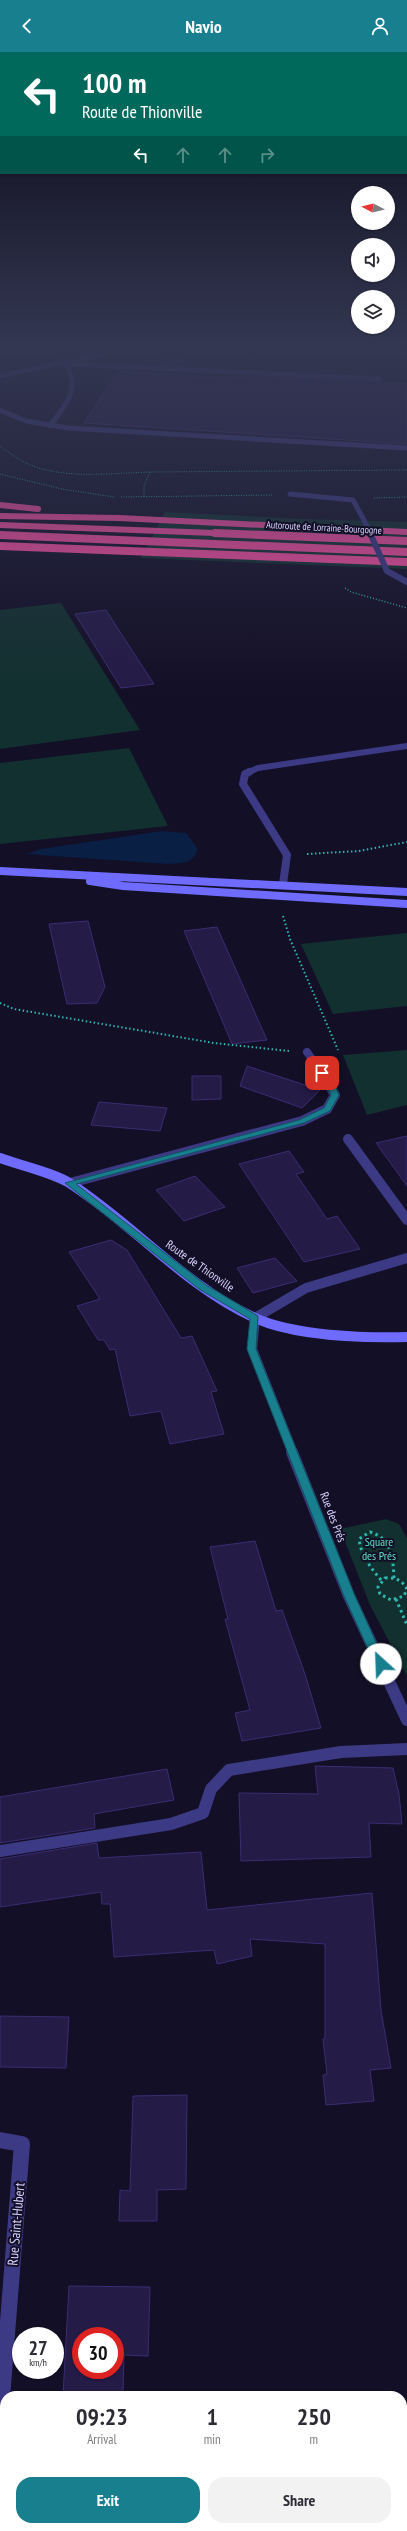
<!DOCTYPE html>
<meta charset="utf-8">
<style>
:root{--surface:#fff;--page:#f2f2f3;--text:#2b2b33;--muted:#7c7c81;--accent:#187f8f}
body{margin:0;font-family:"PT Sans Narrow",sans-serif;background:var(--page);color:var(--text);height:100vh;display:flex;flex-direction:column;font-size:15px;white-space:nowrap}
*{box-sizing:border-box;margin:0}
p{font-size:13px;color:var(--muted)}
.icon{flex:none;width:22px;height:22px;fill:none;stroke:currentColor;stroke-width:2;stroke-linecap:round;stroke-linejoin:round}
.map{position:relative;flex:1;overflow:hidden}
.sheet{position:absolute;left:0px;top:2339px;width:407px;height:140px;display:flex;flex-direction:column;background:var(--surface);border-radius:16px 16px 0 0;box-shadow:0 1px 3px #0004}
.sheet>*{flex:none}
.guide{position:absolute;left:0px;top:0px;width:407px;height:122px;box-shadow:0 1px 3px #0004;background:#00695c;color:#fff;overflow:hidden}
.needle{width:26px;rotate:277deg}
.buttons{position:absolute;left:351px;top:134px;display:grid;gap:8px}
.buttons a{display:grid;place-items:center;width:44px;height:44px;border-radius:50%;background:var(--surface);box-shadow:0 1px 3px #0004;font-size:20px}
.speed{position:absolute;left:12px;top:2275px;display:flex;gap:8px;font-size:20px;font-weight:700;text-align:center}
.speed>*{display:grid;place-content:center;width:52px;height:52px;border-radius:50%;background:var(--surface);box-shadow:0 1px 3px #0004;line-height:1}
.speed small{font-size:10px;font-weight:400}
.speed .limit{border:6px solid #d22;background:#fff;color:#111}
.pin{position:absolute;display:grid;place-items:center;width:34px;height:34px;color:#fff;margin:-17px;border-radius:8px;box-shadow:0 2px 6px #0006}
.me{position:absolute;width:44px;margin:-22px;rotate:335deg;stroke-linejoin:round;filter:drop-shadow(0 0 3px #0008)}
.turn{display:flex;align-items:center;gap:14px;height:84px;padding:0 16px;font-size:18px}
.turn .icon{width:52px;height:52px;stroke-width:2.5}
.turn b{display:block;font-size:28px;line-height:34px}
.lanes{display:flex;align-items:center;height:38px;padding:0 16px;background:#0003;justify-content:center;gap:20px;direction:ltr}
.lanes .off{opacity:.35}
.eta{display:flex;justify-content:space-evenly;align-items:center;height:68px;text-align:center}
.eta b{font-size:24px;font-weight:700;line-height:28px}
.primary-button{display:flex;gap:8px;margin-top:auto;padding:8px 16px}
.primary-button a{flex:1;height:46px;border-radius:16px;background:var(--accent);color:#fff;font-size:16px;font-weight:700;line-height:46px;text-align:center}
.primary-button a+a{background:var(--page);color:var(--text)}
header{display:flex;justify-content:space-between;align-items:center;height:52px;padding:0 16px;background:var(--accent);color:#fff;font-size:18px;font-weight:700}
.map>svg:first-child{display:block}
</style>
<header><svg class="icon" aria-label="back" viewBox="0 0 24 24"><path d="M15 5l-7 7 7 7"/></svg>Navio<svg class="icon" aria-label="person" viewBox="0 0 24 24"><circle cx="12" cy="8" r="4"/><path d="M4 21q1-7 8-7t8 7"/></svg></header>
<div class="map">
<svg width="407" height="2479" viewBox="0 0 407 2479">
<rect width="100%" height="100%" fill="#130f26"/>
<path fill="#12302f" d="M165 460 303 467 407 470V517L141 506Z
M61 551 140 678 0 697V558Z
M129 696 168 774 0 792V711Z
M407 881V954L333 962 301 892Z
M407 998V1053L367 1063 343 1003Z
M386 1467 399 1472 407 1486V1624L370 1553 340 1477Z"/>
<path fill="#0a1f44" d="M162 779 186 781 198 797C193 812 182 811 168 812L26 802 41 797Z"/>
<path fill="#241b47" stroke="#3b2d73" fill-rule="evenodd" d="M170 307 183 309 189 314 159 312Z
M119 319 229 326 230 324 407 332V392L84 371Z
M106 558 122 583 154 632 121 636 75 562Z
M88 869 105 935 97 951 67 952 49 872Z
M217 875 267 988 232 992 184 879Z
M247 1014 320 1038 302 1056 240 1034Z
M192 1024H221V1047L192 1048Z
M99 1050 167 1056 160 1079 91 1073Z
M407 1084V1134L376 1091Z
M289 1099 304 1120 296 1122 327 1167 337 1164 360 1197 304 1210 239 1112Z
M195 1124 225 1155 184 1169 156 1138Z
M111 1188 127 1198 181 1286 192 1284 217 1339 211 1340 224 1382 170 1392 161 1359 130 1364 115 1297 110 1298 104 1288H98L77 1254 100 1247 69 1200Z
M275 1206 297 1229 253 1241 237 1216Z
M255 1489 276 1559 282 1558 305 1622 321 1676 242 1689 235 1661 250 1658 225 1567H228L210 1495Z
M315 1714 393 1716 399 1742 402 1772 369 1771 371 1805 241 1809 239 1741 318 1742Z
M167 1717 174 1748 94 1762 95 1776 0 1791V1745Z
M97 1791 99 1806 201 1800 207 1858 372 1841 381 1958 391 2016 370 2018 374 2049 326 2053 323 2023 327 2022 323 1987 325 1986V1892L250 1887 252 1904 217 1912 214 1898 114 1905 110 1852H102L101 1840 0 1855V1807Z
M0 1964 69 1965 66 2016 0 2015Z
M187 2043 186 2137 157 2138V2169H119L120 2138 130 2139 133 2044Z
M69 2234 150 2235 148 2304 124 2303 123 2344H63ZM81 2284H115V2318H81Z"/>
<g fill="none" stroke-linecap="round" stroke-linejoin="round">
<path stroke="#2fb8b0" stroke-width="1" stroke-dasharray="1 1.5" stroke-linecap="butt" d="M0 394C8 400 17 406 26 411 62 428 111 421 150 420
M0 422 62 437 114 445
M121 445 272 443
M144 445V434L150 420 407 418
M374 446 407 445"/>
<path stroke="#2fb8b0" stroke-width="1.5" stroke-dasharray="1 2" stroke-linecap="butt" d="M345 536 351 540 407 556"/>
<path stroke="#2fb8b0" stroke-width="2" stroke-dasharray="1.5 2.5" stroke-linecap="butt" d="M307 802 359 799 407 790
M283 864 290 887 338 998
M0 951 14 957 214 991 289 999"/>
<path stroke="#2fb8b0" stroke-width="3" stroke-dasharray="2.5 3.5" stroke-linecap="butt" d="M385 1526C395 1525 402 1528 407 1537L404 1544 391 1548 380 1542 378 1535Z
M381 1528C371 1516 361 1504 359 1487L370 1480C392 1487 393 1506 394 1526
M396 1547 407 1573"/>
<path stroke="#3d3a85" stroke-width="5" d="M66 312 380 327
M0 324 103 302 118 293
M0 358 26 369 68 376 407 396
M50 374C66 352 81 339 66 312"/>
<path stroke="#3d3a85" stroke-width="6" d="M247 721 258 716 407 694"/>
<path stroke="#3d3a85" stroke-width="8" d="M249 720 245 722 243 732 287 803 283 832"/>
<path stroke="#3d3a85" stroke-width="10" d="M255 1266 306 1236 407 1206"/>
<path stroke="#3d3a85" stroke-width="12" d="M0 1799 171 1772 203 1761 211 1737 229 1718 341 1700 407 1697"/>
<path stroke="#3d3a85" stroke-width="5" d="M290 442 353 448 365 470"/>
<path stroke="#3d3a85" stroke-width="6" d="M387 519 407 530"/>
<path stroke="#3d3a85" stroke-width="8" d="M307 1000 323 1022"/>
<path stroke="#3d3a85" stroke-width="10" d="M348 1087 407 1168
M70 1131 302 1069 327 1057 335 1043 322 1021
M255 1266 252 1297 293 1401"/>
<path stroke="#3d3a85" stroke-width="12" d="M292 1400 349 1544 407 1668"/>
<path stroke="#3d3a85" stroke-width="16" d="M0 2088 22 2092 0 2371
M402 2433 407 2428
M361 2479 365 2474"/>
<path stroke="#6f6bff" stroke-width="8" d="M0 819 407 840
M90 829 123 834 407 852"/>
<path stroke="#6f6bff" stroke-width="10" d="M0 1106C19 1113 55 1121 71 1132 134 1173 185 1234 255 1266 295 1284 363 1286 407 1285"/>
<path stroke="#ff4fa3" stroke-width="6" d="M0 453 38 457
M0 464 119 466 407 480
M0 473 241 482"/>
<path stroke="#ff4fa3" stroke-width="8" d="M215 481 407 489
M0 483 407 500
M0 494 407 510"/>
<path stroke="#3d3a85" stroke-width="5" d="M365 470 371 482"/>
<path stroke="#3d3a85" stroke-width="6" d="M370 481 387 519"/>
</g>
<linearGradient id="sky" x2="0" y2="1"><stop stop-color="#0a0815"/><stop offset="0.46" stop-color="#333752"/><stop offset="1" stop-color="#333752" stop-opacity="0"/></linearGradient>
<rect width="407" height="640" fill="url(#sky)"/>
<path fill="#187f8f" stroke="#10535d" d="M320 1019H325L334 1031 339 1043 330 1059 304 1071 76 1132 206 1233 258 1264 256 1297 355 1544 386 1612 381 1617 375 1612 344 1544 247 1297 250 1267 199 1237 65 1131 299 1068 324 1056 331 1043Z"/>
<g text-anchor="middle" stroke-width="4" stroke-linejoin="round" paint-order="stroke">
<g font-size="10" fill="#d9d4ff" stroke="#130f26">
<text transform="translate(324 475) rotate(3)" y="4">Autoroute de Lorraine-Bourgogne</text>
</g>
<g font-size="12" fill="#d9d4ff" stroke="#130f26">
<text transform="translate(200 1214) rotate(35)" y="4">Route de Thionville</text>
<text transform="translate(333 1465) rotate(69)" y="4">Rue des Prés</text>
</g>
<g font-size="12" fill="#5fe0c0" stroke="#130f26">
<text x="379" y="1494">Square<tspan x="379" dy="14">des Prés</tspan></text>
</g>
<g font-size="14" fill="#d9d4ff" stroke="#130f26">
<text transform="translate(16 2172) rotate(-85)" y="5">Rue Saint-Hubert</text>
</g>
</g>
</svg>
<div class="buttons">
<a><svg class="needle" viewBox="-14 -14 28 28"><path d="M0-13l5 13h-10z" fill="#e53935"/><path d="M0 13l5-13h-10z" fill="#7c7c81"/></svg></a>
<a><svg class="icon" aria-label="sound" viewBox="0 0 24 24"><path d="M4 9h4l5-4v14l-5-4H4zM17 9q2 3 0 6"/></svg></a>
<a><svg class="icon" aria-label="layers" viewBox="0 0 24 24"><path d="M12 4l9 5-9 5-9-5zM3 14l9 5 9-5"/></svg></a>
</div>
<div class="speed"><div>27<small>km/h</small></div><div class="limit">30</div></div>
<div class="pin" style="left:322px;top:1021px;background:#d93025"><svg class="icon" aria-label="arrive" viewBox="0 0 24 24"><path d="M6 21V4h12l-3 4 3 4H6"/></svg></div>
<svg class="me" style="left:381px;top:1612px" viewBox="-20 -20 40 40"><circle r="19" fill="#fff"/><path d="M0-13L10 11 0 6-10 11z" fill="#187f8f"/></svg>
<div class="guide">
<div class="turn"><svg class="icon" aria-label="left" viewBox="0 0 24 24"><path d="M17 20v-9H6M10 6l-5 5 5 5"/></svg><div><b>100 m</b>Route de Thionville</div></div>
<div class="lanes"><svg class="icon" aria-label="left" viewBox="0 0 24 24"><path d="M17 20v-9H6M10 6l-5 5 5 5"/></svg><svg class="icon off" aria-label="ahead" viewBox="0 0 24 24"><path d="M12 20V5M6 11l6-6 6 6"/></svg><svg class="icon off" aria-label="ahead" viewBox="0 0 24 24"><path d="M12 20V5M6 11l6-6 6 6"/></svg><svg class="icon off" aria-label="right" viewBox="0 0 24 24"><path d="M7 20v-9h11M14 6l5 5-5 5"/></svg></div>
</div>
<section class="sheet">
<div class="eta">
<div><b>09:23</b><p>Arrival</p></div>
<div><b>1</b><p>min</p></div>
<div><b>250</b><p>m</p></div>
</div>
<div class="primary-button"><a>Exit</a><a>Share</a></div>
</section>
</div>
